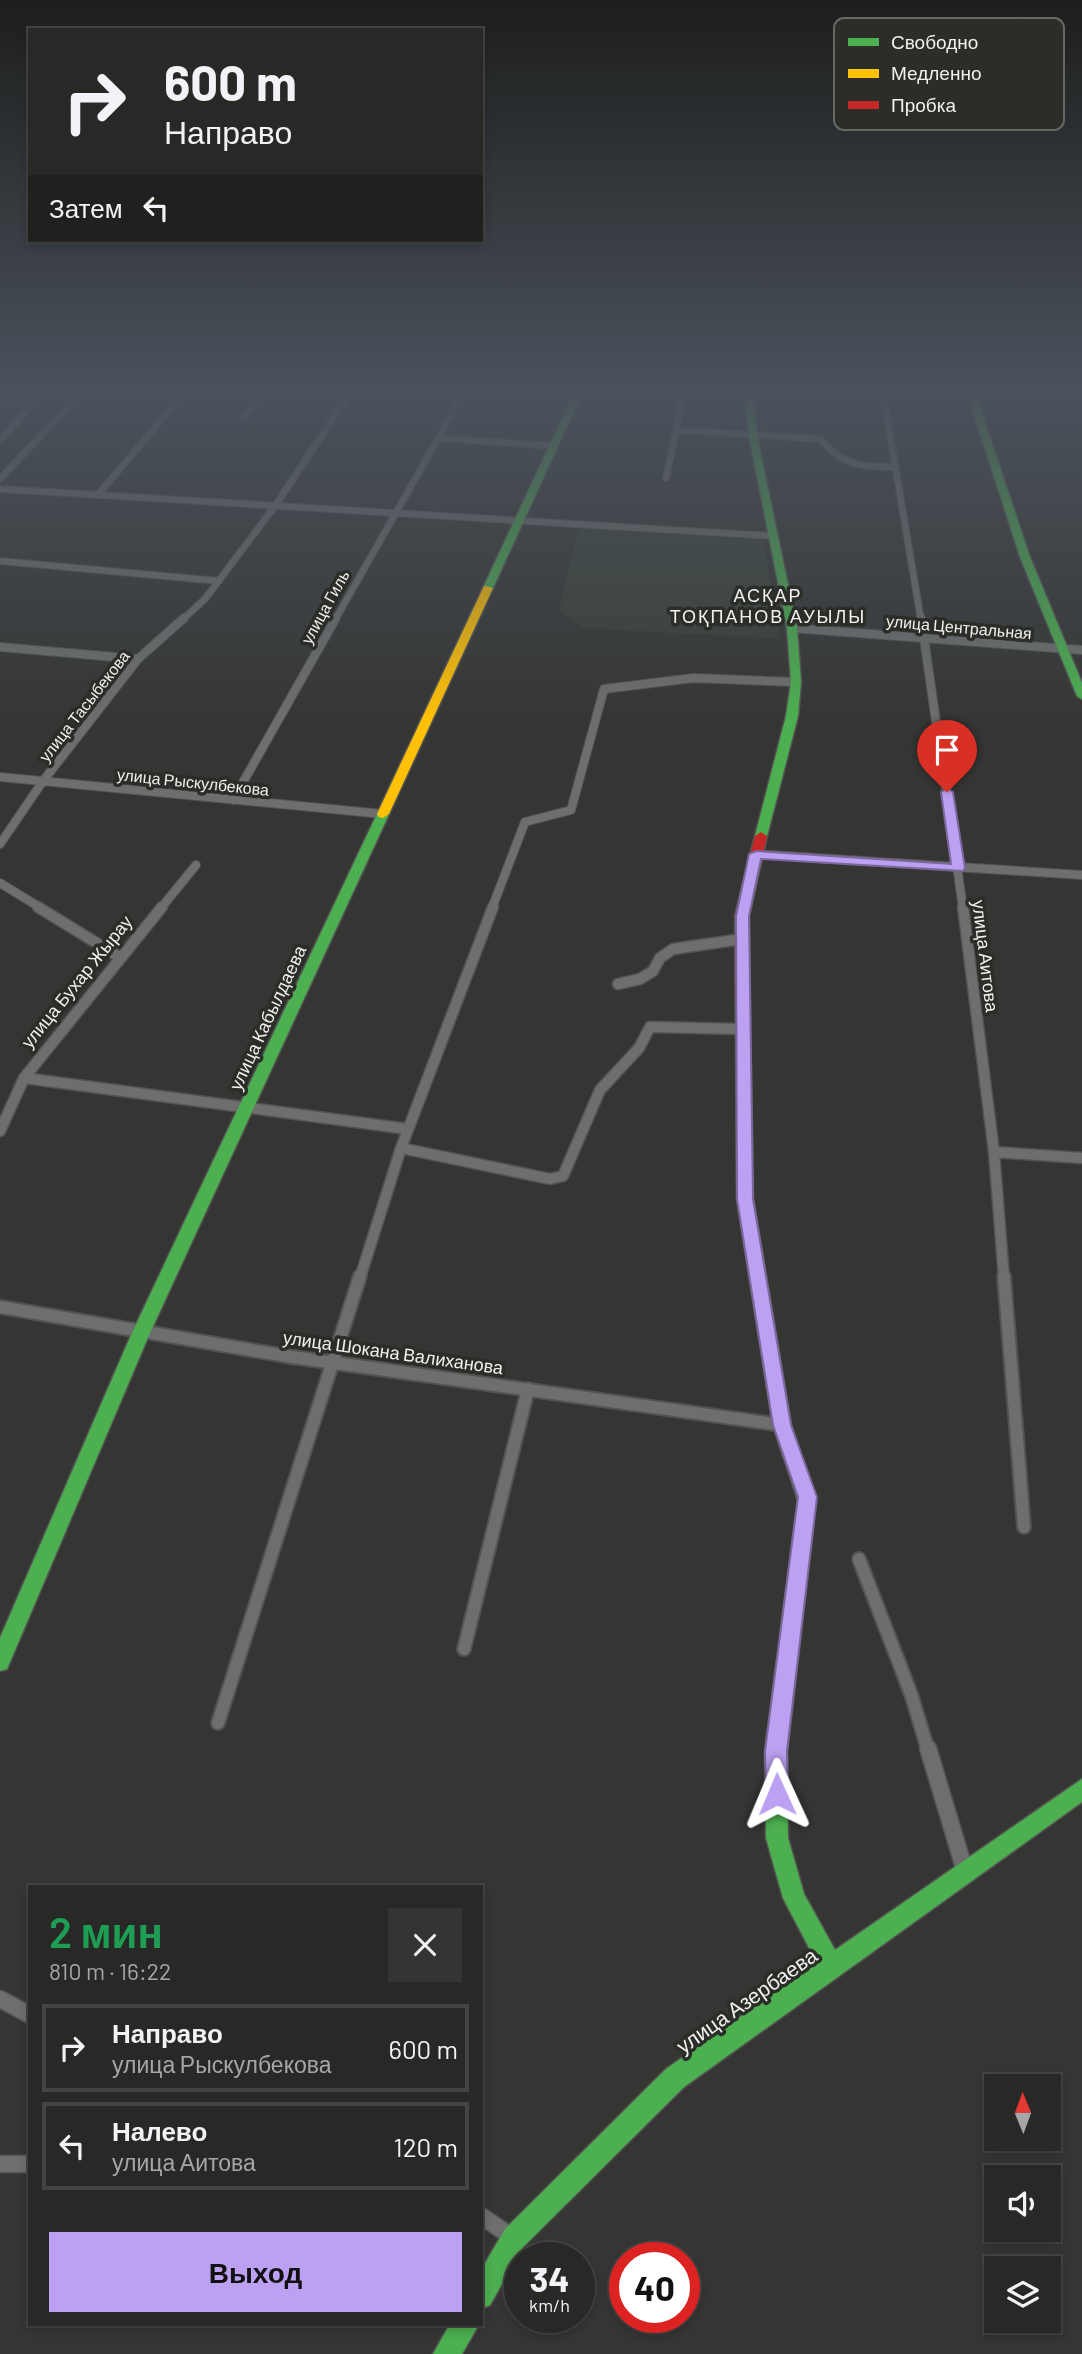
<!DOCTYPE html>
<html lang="ru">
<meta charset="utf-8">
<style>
:root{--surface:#282827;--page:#343433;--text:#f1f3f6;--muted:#a5a6a7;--line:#444;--accent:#bca0f2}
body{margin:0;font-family:Barlow,sans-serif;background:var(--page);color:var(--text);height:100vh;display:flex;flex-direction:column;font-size:26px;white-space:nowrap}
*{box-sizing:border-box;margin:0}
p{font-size:23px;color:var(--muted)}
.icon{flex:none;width:38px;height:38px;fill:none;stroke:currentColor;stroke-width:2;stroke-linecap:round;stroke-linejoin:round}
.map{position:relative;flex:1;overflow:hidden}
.drawer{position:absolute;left:28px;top:1885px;width:455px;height:441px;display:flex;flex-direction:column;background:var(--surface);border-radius:0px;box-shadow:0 4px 10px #0003,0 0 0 2px var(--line)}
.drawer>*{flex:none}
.top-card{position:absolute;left:28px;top:28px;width:455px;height:214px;border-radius:0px;box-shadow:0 4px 10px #0003,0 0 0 2px var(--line);background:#282827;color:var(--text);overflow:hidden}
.needle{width:46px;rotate:359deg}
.controls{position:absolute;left:984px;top:2074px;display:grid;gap:14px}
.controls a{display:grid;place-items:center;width:77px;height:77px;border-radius:0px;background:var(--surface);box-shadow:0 4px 10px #0003,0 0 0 2px var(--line);font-size:35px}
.speed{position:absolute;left:504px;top:2242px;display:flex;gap:14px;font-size:35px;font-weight:700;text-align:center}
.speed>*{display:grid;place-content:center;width:91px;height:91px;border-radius:50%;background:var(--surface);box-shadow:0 4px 10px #0003,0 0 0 2px var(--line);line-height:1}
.speed small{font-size:18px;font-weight:400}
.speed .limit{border:10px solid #d22;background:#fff;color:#111}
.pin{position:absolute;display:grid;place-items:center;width:60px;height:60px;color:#fff;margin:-72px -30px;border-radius:50% 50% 50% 0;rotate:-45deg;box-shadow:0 0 7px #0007}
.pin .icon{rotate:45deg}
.me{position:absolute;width:77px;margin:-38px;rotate:359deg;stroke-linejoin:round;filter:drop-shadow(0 0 5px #0008)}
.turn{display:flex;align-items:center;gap:24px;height:147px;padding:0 21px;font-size:32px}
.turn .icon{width:91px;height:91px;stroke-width:2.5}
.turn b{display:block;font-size:49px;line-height:60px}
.then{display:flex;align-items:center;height:66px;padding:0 21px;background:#0003;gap:14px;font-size:26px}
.round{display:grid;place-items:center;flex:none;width:74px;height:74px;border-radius:0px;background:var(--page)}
.overview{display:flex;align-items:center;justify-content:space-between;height:119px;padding:0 21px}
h1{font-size:42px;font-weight:600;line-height:52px;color:#1e9e55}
.primary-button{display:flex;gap:14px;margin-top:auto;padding:14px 21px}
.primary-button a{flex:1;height:80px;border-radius:0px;background:var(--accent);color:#111;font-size:28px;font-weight:600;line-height:80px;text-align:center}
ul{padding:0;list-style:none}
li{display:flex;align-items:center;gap:21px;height:88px;margin:0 14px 10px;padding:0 7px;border:4px solid var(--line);border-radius:0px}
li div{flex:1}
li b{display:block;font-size:26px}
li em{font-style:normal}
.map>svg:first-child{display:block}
</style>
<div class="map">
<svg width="1082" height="2354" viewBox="0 0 1082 2354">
<rect width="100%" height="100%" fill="#353634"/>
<path fill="#394037" d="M578 529 763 540 781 639 582 628 559 611Z"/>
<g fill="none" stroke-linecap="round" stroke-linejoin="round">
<defs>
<path id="street-far4" d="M883 393 921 620
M0 404 33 403
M244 417 264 393
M676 430 820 439C844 466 858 466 893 467
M438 438 555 446
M0 440 43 393
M666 478 684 393
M0 479 81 393
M0 489 773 536
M98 495 184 393
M0 561 219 581
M182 620 205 599 275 506 350 393
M335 620 464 393"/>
<path id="street-far3" d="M921 618 963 908
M792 628 1082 650
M0 647 138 659
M0 777 383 814
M233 800 336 618
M0 844 43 781 138 659 184 618
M756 854 1082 875
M0 883 41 908
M161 908 196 865
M492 908 525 822 571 810 604 689 693 678 796 682"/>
<path id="street-far2" d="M38 907 121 958
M963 907 994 1152 1004 1278
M618 984 640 979 653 971 660 958 673 949 742 939
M24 1078 408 1129
M0 1131 24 1078 162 907
M401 1148 550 1179 563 1176 600 1090 639 1048 650 1027 742 1029
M994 1152 1082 1158
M360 1278 401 1148 493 907"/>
<path id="street-far1" d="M1004 1276 1024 1527
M0 1307 292 1357 782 1425
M859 1559 911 1694 928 1750
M464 1649 528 1389
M218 1723 360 1276"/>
<path id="street" d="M928 1748 965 1871
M0 1999 30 2015
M0 2164H30
M481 2216 514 2238"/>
<path id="fast" d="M574 393H582L493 588 484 590 483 588Z
M745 393H753L757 436 797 628 801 682 798 716 767 836 761 840 755 836 786 716 791 682 787 628 749 436Z
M967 393H975L1030 557 1082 683V699L1077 696 1020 557Z
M383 810 389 814 149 1335 10 1662 7 1669 0 1671V1638L131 1335 377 814Z
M743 1022 750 1026 753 1199 791 1425 816 1500 814 1506 807 1508 800 1506 773 1425 737 1199 736 1026Z
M776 1742 784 1745 787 1752 788 1838 804 1894 835 1950 1082 1779V1802L684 2087 523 2247 490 2305 481 2309V2270L505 2229 666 2069 817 1963 783 1898 766 1838 765 1752 768 1745Z
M450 2324H479L462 2354H433Z"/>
<path id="slow" d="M484 586 493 588 389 814 383 818 379 817 377 814Z"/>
<path id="jam" d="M761 832 767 836 749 916 750 1026 743 1030 736 1026 735 916 755 836Z
M807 1492 814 1494 816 1500 787 1752 784 1759 776 1762 768 1759 765 1752 798 1500 800 1494Z"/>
</defs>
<use href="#street-far4" stroke="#535452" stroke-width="8"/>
<use href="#street-far3" stroke="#535452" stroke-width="10"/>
<use href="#street-far2" stroke="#535452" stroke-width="13"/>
<use href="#street-far1" stroke="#535452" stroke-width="16"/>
<use href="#street" stroke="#535452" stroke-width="19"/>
<use href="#fast" stroke="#535452" stroke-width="3"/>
<use href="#slow" stroke="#535452" stroke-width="3"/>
<use href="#jam" stroke="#535452" stroke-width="3"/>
<use href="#street-far4" stroke="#6d6e6d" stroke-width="6"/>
<use href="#street-far3" stroke="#6d6e6d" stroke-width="8"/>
<use href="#street-far2" stroke="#6d6e6d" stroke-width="10"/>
<use href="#street-far1" stroke="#6d6e6d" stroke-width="12"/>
<use href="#street" stroke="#6d6e6d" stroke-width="16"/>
<use href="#fast" fill="#4caf50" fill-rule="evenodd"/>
<use href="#slow" fill="#ffc107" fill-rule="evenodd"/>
<use href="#jam" fill="#c62828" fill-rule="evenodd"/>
</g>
<linearGradient id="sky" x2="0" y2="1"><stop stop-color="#1d1e1d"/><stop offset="0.54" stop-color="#4b525c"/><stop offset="1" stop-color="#4b525c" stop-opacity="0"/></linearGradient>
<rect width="1082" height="723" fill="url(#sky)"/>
<path fill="#bca0f2" stroke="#7a689d" stroke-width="2" d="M947 788 953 792 965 868 963 871 761 859 749 916 753 1199 791 1425 817 1497 787 1751 788 1794 785 1802 777 1805 769 1802 766 1794 765 1751 798 1497 773 1425 737 1199 736 916 749 854 756 851 951 864 941 792Z"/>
<g text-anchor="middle" stroke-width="7" stroke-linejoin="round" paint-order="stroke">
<g font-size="16" fill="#f0f1ef" stroke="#2b2d29">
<text transform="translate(325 607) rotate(-61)" y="6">улица Гиль</text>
<text transform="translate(959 627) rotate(5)" y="6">улица Центральная</text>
<text transform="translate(84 706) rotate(-52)" y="6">улица Тасыбекова</text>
<text transform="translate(193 782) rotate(6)" y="6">улица Рыскулбекова</text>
</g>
<g font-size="18" letter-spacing="2" fill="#f0f1ef" stroke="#2b2d29">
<text x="768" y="602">АСҚАР<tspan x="768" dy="21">ТОҚПАНОВ АУЫЛЫ</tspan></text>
</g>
<g font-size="18" fill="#f0f1ef" stroke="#2b2d29">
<text transform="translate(985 956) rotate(83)" y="6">улица Аитова</text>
<text transform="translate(77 982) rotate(-51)" y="6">улица Бухар Жырау</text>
<text transform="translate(268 1018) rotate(-65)" y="6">улица Кабылдаева</text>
<text transform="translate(393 1353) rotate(8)" y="6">улица Шокана Валиханова</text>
</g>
<g font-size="21" fill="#f0f1ef" stroke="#2b2d29">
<text transform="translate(747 2001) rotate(-35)" y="7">улица Азербаева</text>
</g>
</g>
<rect x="834" y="18" width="230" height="112" rx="10" fill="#2b2d29" stroke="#666864" stroke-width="2"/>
<rect x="848" y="38" width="31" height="8" fill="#4caf50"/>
<rect x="848" y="69" width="31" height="9" fill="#ffc107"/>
<rect x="848" y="101" width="31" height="8" fill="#c62828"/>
<g font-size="19" fill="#f0f1ef">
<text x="891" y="49">Свободно</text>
<text x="891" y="80">Медленно</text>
<text x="891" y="112">Пробка</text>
</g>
</svg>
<div class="controls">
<a><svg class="needle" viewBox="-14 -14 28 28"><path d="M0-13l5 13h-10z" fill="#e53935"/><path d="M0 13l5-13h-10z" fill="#a5a6a7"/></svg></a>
<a><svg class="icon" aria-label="sound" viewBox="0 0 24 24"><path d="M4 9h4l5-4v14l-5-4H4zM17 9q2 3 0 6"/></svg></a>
<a><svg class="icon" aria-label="layers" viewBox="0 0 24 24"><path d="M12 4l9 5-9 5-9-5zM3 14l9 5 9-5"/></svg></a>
</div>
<div class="speed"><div>34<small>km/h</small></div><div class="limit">40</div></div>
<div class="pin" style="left:947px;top:792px;background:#d93025"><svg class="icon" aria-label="arrive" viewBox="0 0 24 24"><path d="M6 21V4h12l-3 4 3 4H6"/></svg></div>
<svg class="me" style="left:777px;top:1794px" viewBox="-20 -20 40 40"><path d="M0-17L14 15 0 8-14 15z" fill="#bca0f2" stroke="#fff" stroke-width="4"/></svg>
<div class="top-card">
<div class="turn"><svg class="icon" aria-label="right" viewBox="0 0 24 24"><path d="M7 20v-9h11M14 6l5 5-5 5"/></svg><div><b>600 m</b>Направо</div></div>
<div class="then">Затем<svg class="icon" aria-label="left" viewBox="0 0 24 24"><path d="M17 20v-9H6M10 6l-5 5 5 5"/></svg></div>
</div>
<section class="drawer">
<div class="overview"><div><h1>2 мин</h1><p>810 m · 16:22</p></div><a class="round"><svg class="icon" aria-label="close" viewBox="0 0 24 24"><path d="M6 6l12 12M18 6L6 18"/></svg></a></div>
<ul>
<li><svg class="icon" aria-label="right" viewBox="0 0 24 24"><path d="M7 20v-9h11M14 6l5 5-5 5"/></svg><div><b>Направо</b><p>улица Рыскулбекова</p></div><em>600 m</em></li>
<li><svg class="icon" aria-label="left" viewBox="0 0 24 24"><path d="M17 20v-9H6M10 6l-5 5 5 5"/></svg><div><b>Налево</b><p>улица Аитова</p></div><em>120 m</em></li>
</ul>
<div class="primary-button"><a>Выход</a></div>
</section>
</div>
